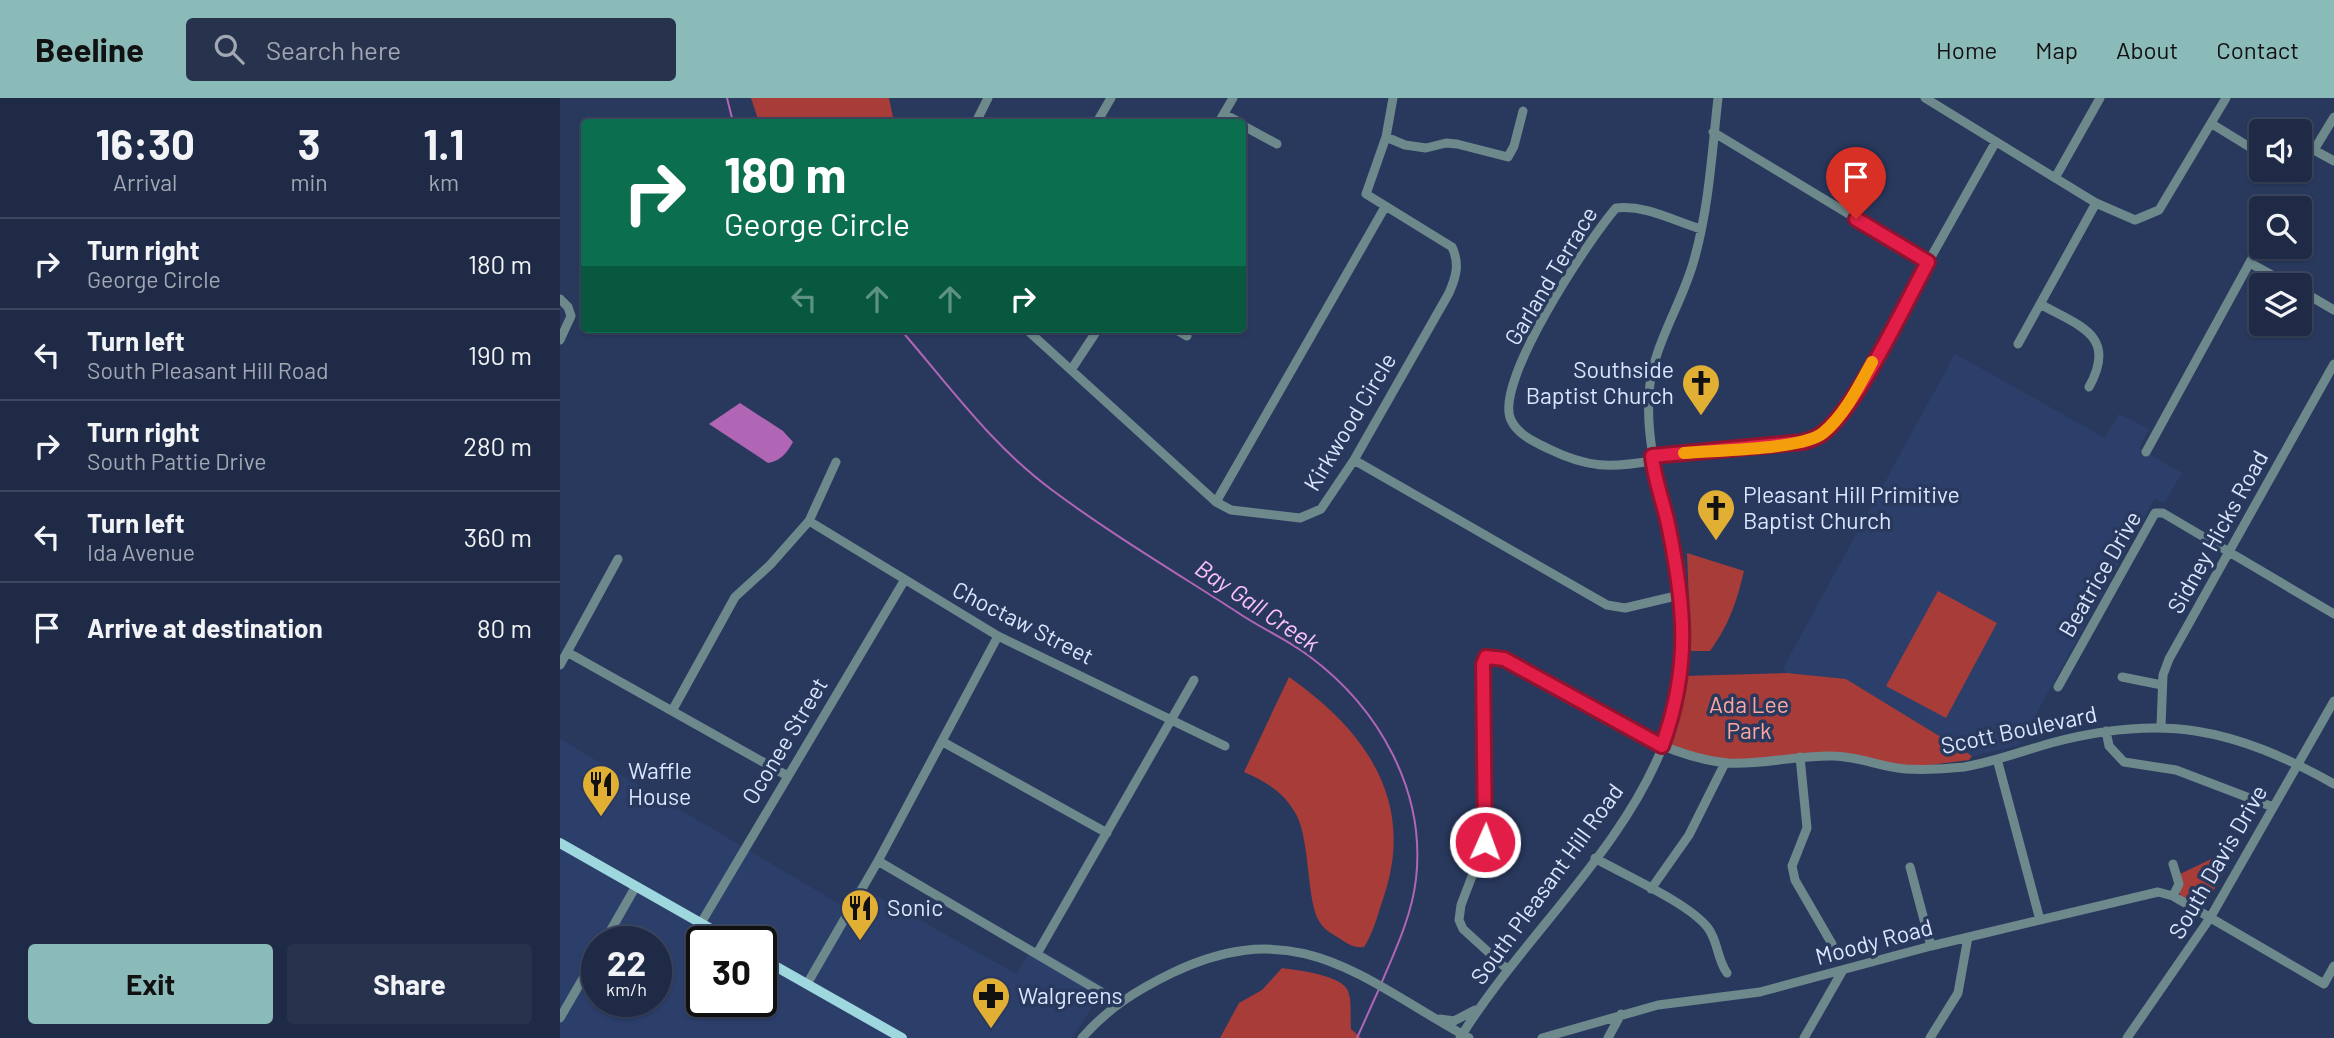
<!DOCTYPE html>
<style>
:root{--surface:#1f2b46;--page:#27334d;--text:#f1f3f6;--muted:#a1a7b3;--line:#3c475f;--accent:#8bbbb9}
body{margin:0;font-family:Barlow,sans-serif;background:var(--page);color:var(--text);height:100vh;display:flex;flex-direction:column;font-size:26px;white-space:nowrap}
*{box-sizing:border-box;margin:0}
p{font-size:23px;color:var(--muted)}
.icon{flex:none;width:38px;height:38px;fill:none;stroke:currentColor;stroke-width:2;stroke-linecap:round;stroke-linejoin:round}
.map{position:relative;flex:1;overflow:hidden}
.sheet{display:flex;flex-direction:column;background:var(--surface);width:560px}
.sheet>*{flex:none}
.top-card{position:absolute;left:21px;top:21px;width:665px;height:214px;border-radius:7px;box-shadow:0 2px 5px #0004,0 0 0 2px var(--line);background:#0b6e4f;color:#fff;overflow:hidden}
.controls{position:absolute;left:1689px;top:21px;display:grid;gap:14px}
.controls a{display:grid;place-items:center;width:63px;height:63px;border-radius:7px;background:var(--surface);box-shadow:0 2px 5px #0004,0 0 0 2px var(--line);font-size:35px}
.speed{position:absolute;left:21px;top:828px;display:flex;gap:14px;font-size:35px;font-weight:700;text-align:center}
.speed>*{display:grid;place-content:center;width:91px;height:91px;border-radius:50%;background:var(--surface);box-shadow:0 2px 5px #0004,0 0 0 2px var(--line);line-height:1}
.speed small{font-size:18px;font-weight:400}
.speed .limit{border:4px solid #111;border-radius:10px;background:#fff;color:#111}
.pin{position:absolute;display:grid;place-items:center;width:60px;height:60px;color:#fff;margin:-72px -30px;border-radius:50% 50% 50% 0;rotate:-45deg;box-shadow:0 0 7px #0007}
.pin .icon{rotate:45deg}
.me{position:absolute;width:77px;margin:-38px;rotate:2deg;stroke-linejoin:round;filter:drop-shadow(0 0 5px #0008)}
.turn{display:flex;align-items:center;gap:24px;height:147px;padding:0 28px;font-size:32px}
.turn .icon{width:91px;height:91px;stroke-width:2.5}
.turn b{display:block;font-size:49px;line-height:60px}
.lanes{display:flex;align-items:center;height:66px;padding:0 28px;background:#0003;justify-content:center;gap:35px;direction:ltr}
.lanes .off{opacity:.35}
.eta{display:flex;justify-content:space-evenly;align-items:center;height:119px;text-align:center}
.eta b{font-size:42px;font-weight:700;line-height:49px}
.action{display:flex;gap:14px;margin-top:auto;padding:14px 28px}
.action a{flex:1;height:80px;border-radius:7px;background:var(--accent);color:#111;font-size:28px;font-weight:700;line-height:80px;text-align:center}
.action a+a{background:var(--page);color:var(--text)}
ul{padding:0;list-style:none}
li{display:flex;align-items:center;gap:21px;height:91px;padding:0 28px;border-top:2px solid var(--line)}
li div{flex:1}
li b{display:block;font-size:26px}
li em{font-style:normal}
header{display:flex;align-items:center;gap:42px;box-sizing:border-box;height:98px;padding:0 35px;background:var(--accent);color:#111}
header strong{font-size:33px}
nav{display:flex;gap:38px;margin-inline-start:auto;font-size:24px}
.search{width:490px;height:63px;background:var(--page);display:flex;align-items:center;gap:18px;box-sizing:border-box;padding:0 24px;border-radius:7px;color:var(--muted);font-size:26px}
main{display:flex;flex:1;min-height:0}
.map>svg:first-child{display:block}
</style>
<header>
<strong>Beeline</strong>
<div class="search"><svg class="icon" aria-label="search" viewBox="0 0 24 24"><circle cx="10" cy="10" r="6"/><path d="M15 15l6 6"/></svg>Search here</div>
<nav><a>Home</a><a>Map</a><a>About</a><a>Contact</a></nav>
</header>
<main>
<section class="sheet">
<div class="eta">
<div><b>16:30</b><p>Arrival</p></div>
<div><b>3</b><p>min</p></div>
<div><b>1.1</b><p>km</p></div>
</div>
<ul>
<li><svg class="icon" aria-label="right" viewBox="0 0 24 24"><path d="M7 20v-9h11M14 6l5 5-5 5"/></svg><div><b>Turn right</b><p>George Circle</p></div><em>180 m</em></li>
<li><svg class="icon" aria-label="left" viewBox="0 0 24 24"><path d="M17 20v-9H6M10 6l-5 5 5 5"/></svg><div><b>Turn left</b><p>South Pleasant Hill Road</p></div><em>190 m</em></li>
<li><svg class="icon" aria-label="right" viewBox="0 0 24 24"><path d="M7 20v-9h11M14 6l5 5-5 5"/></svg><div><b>Turn right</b><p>South Pattie Drive</p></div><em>280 m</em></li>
<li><svg class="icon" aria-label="left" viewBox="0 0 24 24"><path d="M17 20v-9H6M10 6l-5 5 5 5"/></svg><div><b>Turn left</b><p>Ida Avenue</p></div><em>360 m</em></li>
<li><svg class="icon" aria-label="arrive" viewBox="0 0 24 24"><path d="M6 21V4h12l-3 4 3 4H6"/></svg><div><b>Arrive at destination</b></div><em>80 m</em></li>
</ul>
<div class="action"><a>Exit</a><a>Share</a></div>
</section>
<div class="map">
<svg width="1774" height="940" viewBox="0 0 1774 940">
<rect width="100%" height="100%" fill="#29395e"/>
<path fill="#2c3f6b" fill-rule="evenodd" d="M1395 256 1545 340 1559 316 1589 331 1579 350 1622 375 1604 405 1595 400 1459 647 1412 658 1286 581 1227 575 1223 570Z
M0 641 281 807 297 787 456 876 474 848 545 889 512 940H0ZM37 844H96V903H37ZM142 844H201V903H142Z"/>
<path fill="#a73c38" d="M191 0H329L334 24H199Z
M1127 455 1184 473C1177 503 1169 527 1150 553H1131Z
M1378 493 1437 525 1386 620 1326 588Z
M1227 575 1286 581 1412 658 1409 662 1346 670 1275 656 1166 663 1105 647 1124 578Z
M729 579C805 632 856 703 824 798 818 815 814 834 804 849 793 850 788 846 779 840 771 835 764 832 759 823 747 804 750 745 737 718 725 695 707 684 684 674Z
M1666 754 1673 758 1646 806 1638 808 1620 798V776Z
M722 870C737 872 782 877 788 893 792 903 790 920 791 931L801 940H660L679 905 702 892Z"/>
<path fill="#b165b5" d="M180 305 223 333 233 344C227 355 220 363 208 365L149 326Z"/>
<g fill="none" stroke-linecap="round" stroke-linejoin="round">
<path stroke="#b165b5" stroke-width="2" d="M167 0 173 24
M340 231C388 286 432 348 492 392 551 436 615 474 677 514 700 530 727 541 749 558 819 610 866 693 856 781 852 817 835 853 821 886
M797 940 819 891"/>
<path stroke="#6e898c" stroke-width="9" d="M1365 0 1536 105 1575 122 1599 112 1666 0
M664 16 679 24
M416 24 428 0
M537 24 551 0
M659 24 673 0
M1652 26 1701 56
M682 27 717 46
M1153 34 1368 164
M826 39 845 47 866 50 886 45 897 46 948 59 954 48 963 13
M1754 52 1774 63
M1740 57 1754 52 1774 19
M1495 80 1540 0
M1690 165 1730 187
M1740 192 1774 212
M0 201 8 209 11 218 0 242
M1480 206C1519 228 1558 237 1529 289
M466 231 656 404 671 412 740 420 761 411 794 362 889 195C896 179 900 166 892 149L806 96 826 39 833 0
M615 231 627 238
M1458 246 1536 105
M511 272 538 231
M1586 354 1701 144
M1092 357 1243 344 1262 336 1297 291 1435 45
M794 362 1047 507 1065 510 1120 497
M1092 363C1050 370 1028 370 989 351 975 344 958 337 951 322 933 285 1029 141 1056 110 1087 107 1111 122 1141 131
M656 404 825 109
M249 423 438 538 665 648
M7 554 226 677
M0 567 58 461
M1562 579 1602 587
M1498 589 1595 415H1603L1774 516
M112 613 175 499 210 467 249 423 276 364
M1601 628 1603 577 1609 561 1774 266
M1546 633 1549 648 1564 664 1616 672 1713 709
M383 644 547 735
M1240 659 1247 730 1232 768 1235 782 1272 846
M1437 661 1480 822
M1035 760C1064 777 1129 805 1148 830 1158 843 1157 861 1167 875
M318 763 558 904
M1350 769 1371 848
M1091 791 1129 737 1165 665
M1613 798 1619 786 1613 766
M141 825 344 483
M44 844 76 788
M478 854 634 582
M948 872 903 831 899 822 901 807 925 744 923 566 926 559 944 561C1008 596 1095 659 1168 665 1203 667 1237 657 1273 658 1297 658 1321 669 1346 671 1364 672 1386 671 1404 669 1434 664 1462 653 1491 645 1603 615 1674 630 1774 686
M247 886 318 763 438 538
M0 920 37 856
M880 921 894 923 915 912
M522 940C548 910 577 892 612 875 739 814 803 882 909 940
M900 940C960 842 1063 753 1104 645 1125 590 1127 531 1118 473 1109 414 1085 358 1089 297 1091 249 1122 207 1134 162 1149 110 1152 53 1158 0
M982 940 1098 907 1200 894 1371 848 1598 794 1613 798 1764 886 1774 868
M1048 940 1061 916
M1244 940 1283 872
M1370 940 1398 895 1408 839
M1567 940 1650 820 1774 603"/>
<path stroke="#9ed7de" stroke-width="10" d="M0 745 174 844
M201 860 342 940"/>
</g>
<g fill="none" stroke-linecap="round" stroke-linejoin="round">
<defs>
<path id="route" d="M925 744 923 566 926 559 944 561 1102 648C1131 569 1125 507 1108 426 1103 403 1094 380 1092 358L1243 344C1249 342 1257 340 1263 335 1297 309 1345 206 1368 164L1296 121"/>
</defs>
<use href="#route" stroke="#92132f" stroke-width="18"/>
<use href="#route" stroke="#e11d48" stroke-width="12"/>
<path stroke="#f59e0b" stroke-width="12" d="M1124 355C1153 352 1242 352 1263 335 1284 318 1299 288 1312 264"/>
</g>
<defs>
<symbol id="church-pin" viewBox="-11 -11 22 30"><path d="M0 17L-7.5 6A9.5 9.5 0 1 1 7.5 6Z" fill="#e1af34" stroke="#29395e"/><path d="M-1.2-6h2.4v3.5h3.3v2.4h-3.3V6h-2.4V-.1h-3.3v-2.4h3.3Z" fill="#111"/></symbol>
<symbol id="restaurant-pin" viewBox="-11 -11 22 30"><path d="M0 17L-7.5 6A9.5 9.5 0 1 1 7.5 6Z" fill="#e1af34" stroke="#29395e"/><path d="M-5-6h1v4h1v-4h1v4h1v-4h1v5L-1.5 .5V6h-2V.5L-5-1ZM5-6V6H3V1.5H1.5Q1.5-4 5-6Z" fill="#111"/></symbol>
<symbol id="pharmacy-pin" viewBox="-11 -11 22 30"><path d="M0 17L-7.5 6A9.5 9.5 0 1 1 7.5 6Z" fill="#e1af34" stroke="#29395e"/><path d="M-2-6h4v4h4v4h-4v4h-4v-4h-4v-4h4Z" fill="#111"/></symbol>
</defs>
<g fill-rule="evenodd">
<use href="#church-pin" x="1119" y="263" width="44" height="60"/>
<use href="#church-pin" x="1134" y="388" width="44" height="60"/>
<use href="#restaurant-pin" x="19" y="664" width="44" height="60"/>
<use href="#restaurant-pin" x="278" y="788" width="44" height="60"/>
<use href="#pharmacy-pin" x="409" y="876" width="44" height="60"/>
</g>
<g text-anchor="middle" stroke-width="7" stroke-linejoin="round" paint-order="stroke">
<g font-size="23" fill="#dbe6fe" stroke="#29395e">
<text transform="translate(991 178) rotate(-59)" y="8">Garland Terrace</text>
<text transform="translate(790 324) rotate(-59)" y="8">Kirkwood Circle</text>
<text transform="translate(1658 434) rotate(-61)" y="8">Sidney Hicks Road</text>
<text transform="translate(1540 476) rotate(-60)" y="8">Beatrice Drive</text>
<text transform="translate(463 525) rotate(27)" y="8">Choctaw Street</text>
<text transform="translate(1459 632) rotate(-12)" y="8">Scott Boulevard</text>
<text transform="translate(225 643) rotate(-59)" y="8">Oconee Street</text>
<text transform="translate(1658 764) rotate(-60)" y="8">South Davis Drive</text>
<text transform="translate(987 786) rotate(-54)" y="8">South Pleasant Hill Road</text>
<text transform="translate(1314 844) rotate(-15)" y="8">Moody Road</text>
</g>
<g font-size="23" fill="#dbe6fe" stroke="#29395e" text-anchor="start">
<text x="1114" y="280" text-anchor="end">Southside<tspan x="1114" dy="26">Baptist Church</tspan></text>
<text x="1183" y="405">Pleasant Hill Primitive<tspan x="1183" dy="26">Baptist Church</tspan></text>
<text x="68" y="681">Waffle<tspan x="68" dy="26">House</tspan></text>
<text x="327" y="818">Sonic</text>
<text x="458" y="906">Walgreens</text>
</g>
<g font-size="23" fill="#fda79f" stroke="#29395e">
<text x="1189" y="615">Ada Lee<tspan x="1189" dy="26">Park</tspan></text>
</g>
<g font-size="24" font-style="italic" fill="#fcc0fe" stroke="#29395e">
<text transform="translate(697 508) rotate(34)" y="8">Bay Gall Creek</text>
</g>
</g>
</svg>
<div class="controls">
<a><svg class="icon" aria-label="sound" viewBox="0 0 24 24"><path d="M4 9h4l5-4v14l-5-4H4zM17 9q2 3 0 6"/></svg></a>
<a><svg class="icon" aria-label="search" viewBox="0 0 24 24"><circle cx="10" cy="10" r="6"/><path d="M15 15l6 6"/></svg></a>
<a><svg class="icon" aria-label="layers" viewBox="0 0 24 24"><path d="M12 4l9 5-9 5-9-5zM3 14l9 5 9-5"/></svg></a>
</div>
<div class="speed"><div>22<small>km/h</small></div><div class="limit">30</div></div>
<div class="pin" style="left:1296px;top:121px;background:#d93025"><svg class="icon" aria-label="arrive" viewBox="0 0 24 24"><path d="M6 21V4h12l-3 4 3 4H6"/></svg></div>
<svg class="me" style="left:925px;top:744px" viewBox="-20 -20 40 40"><circle r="17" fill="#e11d48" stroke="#fff" stroke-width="3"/><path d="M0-11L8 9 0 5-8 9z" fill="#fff"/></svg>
<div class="top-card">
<div class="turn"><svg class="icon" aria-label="right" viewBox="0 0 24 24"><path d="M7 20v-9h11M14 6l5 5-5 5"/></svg><div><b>180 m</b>George Circle</div></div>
<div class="lanes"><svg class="icon off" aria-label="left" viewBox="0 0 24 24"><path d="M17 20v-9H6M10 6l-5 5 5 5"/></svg><svg class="icon off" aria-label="ahead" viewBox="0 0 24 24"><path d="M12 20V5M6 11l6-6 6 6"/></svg><svg class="icon off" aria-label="ahead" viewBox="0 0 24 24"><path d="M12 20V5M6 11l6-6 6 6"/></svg><svg class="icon" aria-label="right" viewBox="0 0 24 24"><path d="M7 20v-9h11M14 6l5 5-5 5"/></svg></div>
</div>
</div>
</main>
